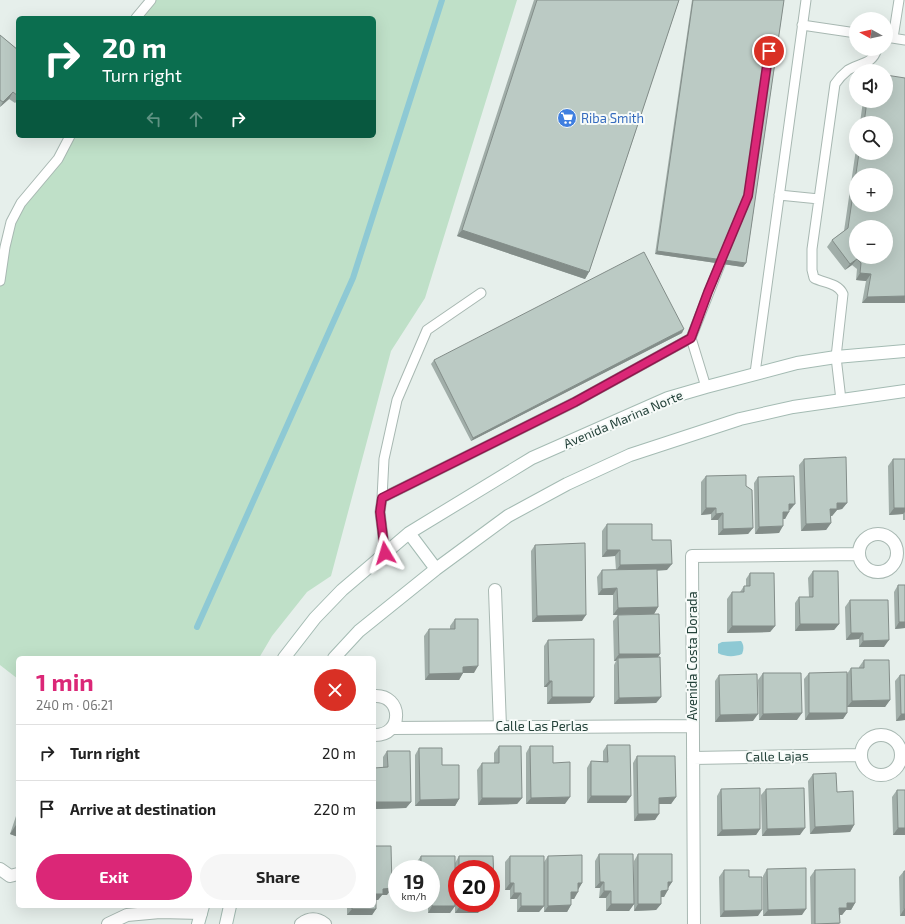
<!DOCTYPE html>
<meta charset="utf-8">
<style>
:root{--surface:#fff;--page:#f6f6f6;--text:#222;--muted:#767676;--line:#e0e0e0;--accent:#db2777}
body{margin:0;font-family:"Exo 2",sans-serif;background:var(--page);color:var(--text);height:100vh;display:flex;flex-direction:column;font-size:15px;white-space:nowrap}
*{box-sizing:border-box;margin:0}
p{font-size:13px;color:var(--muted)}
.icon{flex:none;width:22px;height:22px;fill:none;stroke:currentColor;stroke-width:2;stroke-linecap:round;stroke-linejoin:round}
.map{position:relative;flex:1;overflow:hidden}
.panel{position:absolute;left:16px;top:656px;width:360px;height:252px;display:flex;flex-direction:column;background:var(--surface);border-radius:6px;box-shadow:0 4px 16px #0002}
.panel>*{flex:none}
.banner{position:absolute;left:16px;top:16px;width:360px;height:122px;border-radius:6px;box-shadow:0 4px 16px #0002;background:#0b6e4f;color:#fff;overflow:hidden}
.needle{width:26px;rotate:278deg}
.buttons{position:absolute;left:849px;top:12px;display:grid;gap:8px}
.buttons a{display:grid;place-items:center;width:44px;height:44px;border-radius:50%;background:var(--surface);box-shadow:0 4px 16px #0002;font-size:20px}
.speed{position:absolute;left:388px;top:860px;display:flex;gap:8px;font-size:20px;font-weight:700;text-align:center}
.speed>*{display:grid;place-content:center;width:52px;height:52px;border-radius:50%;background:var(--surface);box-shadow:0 4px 16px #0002;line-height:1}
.speed small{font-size:10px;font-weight:400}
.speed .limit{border:6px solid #d22;background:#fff;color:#111}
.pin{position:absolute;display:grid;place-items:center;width:34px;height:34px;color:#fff;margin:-17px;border:2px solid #fff;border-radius:50%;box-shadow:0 1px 4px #0007}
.me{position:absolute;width:44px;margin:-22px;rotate:353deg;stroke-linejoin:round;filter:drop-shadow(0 0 3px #0008)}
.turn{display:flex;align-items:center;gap:14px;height:84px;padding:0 20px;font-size:18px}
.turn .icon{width:52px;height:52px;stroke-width:2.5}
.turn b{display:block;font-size:28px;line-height:34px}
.lanes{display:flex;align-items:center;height:38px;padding:0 20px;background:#0003;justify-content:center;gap:20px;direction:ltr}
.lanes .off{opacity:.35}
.round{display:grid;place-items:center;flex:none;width:42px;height:42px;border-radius:21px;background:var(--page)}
.overview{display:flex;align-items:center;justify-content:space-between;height:68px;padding:0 20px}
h1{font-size:24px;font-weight:700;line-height:30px;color:var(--accent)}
.button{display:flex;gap:8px;margin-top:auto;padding:8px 20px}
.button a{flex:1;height:46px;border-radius:24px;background:var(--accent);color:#fff;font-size:16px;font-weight:700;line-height:46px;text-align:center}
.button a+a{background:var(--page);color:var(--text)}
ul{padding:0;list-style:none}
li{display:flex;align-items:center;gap:12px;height:56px;padding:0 20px;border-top:1px solid var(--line)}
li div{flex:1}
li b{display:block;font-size:15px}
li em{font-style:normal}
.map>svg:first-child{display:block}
</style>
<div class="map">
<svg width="905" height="924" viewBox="0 0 905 924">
<rect width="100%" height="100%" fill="#e6efeb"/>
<path fill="#bfe0c8" d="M151 0H517L425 298 391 351 331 576 307 592 272 636 259 658H18V679L0 665V281L11 222 70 136H374V18H136Z"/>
<path fill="#8ec9d4" d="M741 641C744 645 744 649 742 654 735 657 725 657 718 653V644L722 642Z"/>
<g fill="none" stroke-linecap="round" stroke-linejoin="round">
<path stroke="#8ec9d4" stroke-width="6" d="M197 627 353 278 442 0"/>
<defs>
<path id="lane" d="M136 18 151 0
M802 25 856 33
M886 37 905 40
M893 38 899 0
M779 195 819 199
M0 281 5 247 11 222 21 203 58 159 70 136
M691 338 706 387
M755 373 806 0
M841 400 836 357 843 294C838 283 824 283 814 278L812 270V249L835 84C839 78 843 74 848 70 861 62 872 65 877 49
M382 498 575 402 691 338 725 252
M385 553 380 512 382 498 384 459 397 400 427 330 481 293"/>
<path id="street" d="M859 553a19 19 0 1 1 38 0a19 19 0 1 1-38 0Z
M495 590 500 727
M374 696C403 694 404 736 374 735
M392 728 693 726
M861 755a20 20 0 1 1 40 0a20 20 0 1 1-40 0Z
M693 758 861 755
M0 869 10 876 18 874
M108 924 127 915 160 912 201 913
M301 924C309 918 317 918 325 924
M694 924 692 556 859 554"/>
<path id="secondary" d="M409 533 436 569
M284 658 315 618 342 590 409 533 532 458 668 398 706 387 797 363 836 357 905 351
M334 658 359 631 436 569 508 516 567 484 630 455 740 419 793 407 905 391
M198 924 203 906
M226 924 230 906"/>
</defs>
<use href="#lane" stroke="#a8b8b2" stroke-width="11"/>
<use href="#street" stroke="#a8b8b2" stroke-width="14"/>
<use href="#secondary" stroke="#a4bbb3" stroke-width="14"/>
<use href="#lane" stroke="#fff" stroke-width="9"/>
<use href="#street" stroke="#fff" stroke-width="12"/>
<use href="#secondary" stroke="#fff" stroke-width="12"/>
</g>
<path fill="#a1aea9" d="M534 0H679L589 272 585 279 457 236Z
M692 0H784L746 263 743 267 655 254Z
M0 35 18 50V100L15 103 9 99 0 107Z
M905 78V303H862L866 281 856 280 857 269 852 265 845 270 827 247 832 240 844 231 856 149V153H886V123H860L863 101H886Z
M682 333 471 441 431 364 434 360Z
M804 459 847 503 842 509 837 510 832 516H831V523L826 530 801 531 799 465Z
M893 459H905V520H903V514L889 515 888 466Z
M706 476 746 486 753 528 748 534 718 535V520H711V514L701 515V482Z
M758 477 790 510H789L785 519H783L779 533 755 534 754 483Z
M607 524 652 540 667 570 657 571 658 607 654 614 613 615V595H598L597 577 602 570H616L615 556 602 557V531Z
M535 545 582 621 532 622 531 551Z
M813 571 839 624 834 630 795 631V603L799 597H809L808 578Z
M750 573 775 626 770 632 727 633V599L732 592H740L744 586H746V579Z
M898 585 905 628 895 629 894 592Z
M850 600 884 647H859V639L846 640 845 607Z
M618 615 660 654 658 657 661 697 656 703 614 704V665L616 661H614L613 621Z
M455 619 474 673H463L459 680H425L424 636 429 629H450V626Z
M548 640 594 697 590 703 547 704V687H544V646Z
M864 660 890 700 885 707H847V713L843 719 805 720 804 679 809 673 847 674 851 668H859V667Z
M763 673 797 720H759L758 680Z
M719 675 753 721 715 722V681Z
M900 675H905V720L896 721 895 681Z
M607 745 631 796 626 803H587V768L591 761 603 762V751Z
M499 746 522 798 517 804 478 805 477 770 482 763H494V753Z
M530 746 553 763 565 804H526V753Z
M419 748 442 765 459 799 455 806H415V755Z
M387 751 411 802 406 808 374 809V768H383V757Z
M637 756 676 797 671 804H659L655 820 634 821 633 763Z
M813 774 837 792 854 825 850 832 810 834 808 781Z
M721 789 760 829 756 835 717 836V796Z
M766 789 800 835 762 836 761 795Z
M897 790 905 835H893L892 797Z
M18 810V837L10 834Z
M374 846 387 895H382L378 900H376V909L372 915H347V906H374Z
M599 854 634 904 629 911H606V898H599L600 888H595V861Z
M638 854 672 882 668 888 664 897H661V904L656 910 634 911V861Z
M421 856H455V906L450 913H428V903H431V869H416V863Z
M459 856H493L494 884 491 887V869H457V903H482V906L478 913H455V863Z
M510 856 544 906 539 912H517V899H510V890H505V862Z
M548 856 582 883 578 889 574 899H571V905L567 912H544V862Z
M767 869 802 915 763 916V876Z
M724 870 749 877 758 916 720 917 719 877Z
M815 870 855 903 851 910H846L842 915H840L839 924H811L810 877Z
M904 871 905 916H900L899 877Z"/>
<path fill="#838d89" d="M13 92 9 99 0 107 3 102Z
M462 230 589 272 585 279 457 236Z
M657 251 746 263 743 267 655 254Z
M857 259 852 265 845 270 850 264Z
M860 273 871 274 866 281 856 280Z
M905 296V303H862L867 297Z
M684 329 682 333 471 441 473 438Z
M837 503H847L842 509 837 510 832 516H826L830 509Z
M789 504H795L790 510H785Z
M706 508H716L711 514 701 515Z
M894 508H905V512L903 514 889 515Z
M783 512H789L785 519H778Z
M723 513 718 520H711L716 514Z
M831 523 826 530 801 531 806 524Z
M783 526 779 533 755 534 759 527Z
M753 528 748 534 718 535 723 529Z
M607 550H620L615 556 602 557Z
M672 564 667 570 616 571 620 565Z
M617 588 613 595H598L602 589Z
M658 607 654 614 613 615 618 608Z
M586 615 582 621 532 622 537 616Z
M899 622H905V628L895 629Z
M800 624H839L834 630 795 631Z
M732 626H775L770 632 727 633Z
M851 633H863L859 639 846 640Z
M889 640 884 647H859L863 641Z
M619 654H660L656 660 618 658 616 661H614Z
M478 666 474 673H463L459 680H425L429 674 463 667Z
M549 681H552L547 687H544Z
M552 697H594L590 703 547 704Z
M661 697 656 703 614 704 619 698Z
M890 700 885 707H847L852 701Z
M802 713 797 720H759L763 714Z
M809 713H847L843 719 805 720Z
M758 714 753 721 715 722 720 715Z
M901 714H905V720L896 721Z
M591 796H631L626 803H587Z
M570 797 565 804H526L531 798Z
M676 797 671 804H654L659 798Z
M482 798H522L517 804 478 805Z
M459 799 455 806H415L420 800Z
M374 802H411L406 808 374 809Z
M638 814H659L655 820 634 821Z
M18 822V837L10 834Z
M854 825 850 832 810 834 815 827Z
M805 828 800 835 762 836 767 829Z
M898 828H905V835H893Z
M760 829 756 835 717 836 722 830Z
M600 882H604L600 888H595Z
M668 882H672L668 888Z
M510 883H514L510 890H505Z
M578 883H582L578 890Z
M392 888 387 895H382L378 900H374L376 894 383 889Z
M668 890 664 897H657L661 891Z
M604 891H611L606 898H599Z
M571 892H578L574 899H567Z
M514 893H521L517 899H510Z
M847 903H855L851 910H846L842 915H835L839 908Z
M611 904H634L629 911H606Z
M638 904H661L656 910 634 911Z
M571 905 567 912H544L548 906Z
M432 906H455L450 913H428Z
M460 906H482L478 913H455Z
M521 906H544L539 912H517Z
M352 909H376L372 915H347Z
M806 909 802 915 763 916 768 910Z
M904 909H905V916H900Z
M762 910 758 916 720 917 724 911Z"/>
<path fill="#bbcac4" stroke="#838d89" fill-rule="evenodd" d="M537 0H679L589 272 462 230Z
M693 0H784L746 263 657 251Z
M0 35 18 50V96L13 92 3 102 0 100Z
M886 75 905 78V296L867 297 871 274 860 273 861 263 857 259 850 264 832 240 848 228 859 153H886V123H864L867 101H886ZM856 175H886V205H856ZM856 227H886V257H856Z
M644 252 684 329 473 438 434 360Z
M846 457 847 503H837V509H830L831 523 806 524 804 459Z
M893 459H905V508H894Z
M746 475V486L752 490 753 528 723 529V513L716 514V508H706V476Z
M794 476 795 504H789V512H783V526L759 527 758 477Z
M607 524H652V540H671L672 564 620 565V550H607Z
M585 543 586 615 537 616 535 545Z
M657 569 658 607 618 608 617 588 602 589V570Z
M813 571H838L839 624H800L799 597H813Z
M750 573H774L775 626H732V592H744V586H750Z
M898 585H905V622H899Z
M850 600H888L889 640 863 641V633H851Z
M659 614 660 654H619L618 615Z
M455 619H478V666L463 667V673L429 674V629H455Z
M594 639V697H552V681H549L548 640Z
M660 657 661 697 619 698 618 658Z
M864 660H889L890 700 852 701 851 668H864Z
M847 672V713H809V673Z
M763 673H801L802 713 763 714Z
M757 674 758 714 720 715 719 675Z
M900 675H905V714H901Z
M607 745H630L631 796H591V761L608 762Z
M499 746H521L522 798H482V763H499Z
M530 746H553V763L570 762V797L531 798Z
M419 748H442V765H459V799L420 800Z
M387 751H410L411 802H374V768L388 767Z
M637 756H675L676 797 659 798V814H638Z
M836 773 837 792 853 791 854 825 815 827 813 774Z
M760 788V829L722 830 721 789Z
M804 788 805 828 767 829 766 789Z
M897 790H905V828H898Z
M374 846H391L392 888 383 889V894H376V909H352V906H374Z
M599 854H633L634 904H611V891H604V882H600Z
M638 854H672V882H668V890L661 891V904H638Z
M582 855V883H578V892H571V905L548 906V856Z
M421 856H455V906H432V893H431V869H421Z
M459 856H493L494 884H491V869H459Z
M510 856H544V906H521V893H514V883H510Z
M806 868V909L768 910 767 869Z
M855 869V903H847V908H839L840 923 815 924V870Z
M724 870H749V877H762V910L724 911Z
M904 871H905V909H904Z
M460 903H482V906H460Z"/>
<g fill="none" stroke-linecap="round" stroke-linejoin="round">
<defs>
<path id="route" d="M385 553 380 512 382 498 575 402 691 338 708 292 748 196 769 51"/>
</defs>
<use href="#route" stroke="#8e194d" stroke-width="10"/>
<use href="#route" stroke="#db2777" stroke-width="7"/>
</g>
<defs>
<symbol id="supermarket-disc" viewBox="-11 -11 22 22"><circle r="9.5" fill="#3f7fe0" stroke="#f7fbf9"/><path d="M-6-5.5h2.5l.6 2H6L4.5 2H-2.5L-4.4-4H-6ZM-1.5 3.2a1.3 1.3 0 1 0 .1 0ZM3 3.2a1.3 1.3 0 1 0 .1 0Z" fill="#fff"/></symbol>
</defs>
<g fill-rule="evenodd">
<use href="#supermarket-disc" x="556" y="107" width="22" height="22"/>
</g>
<g text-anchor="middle" stroke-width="4" stroke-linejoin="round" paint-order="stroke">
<g font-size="13" fill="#366cbe" stroke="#f7fbf9" text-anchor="start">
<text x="581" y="123">Riba Smith</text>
</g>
<g font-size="13" fill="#24423a" stroke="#f7fbf9">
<text transform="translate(623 419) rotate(-23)" y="5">Avenida Marina Norte</text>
<text transform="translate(692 656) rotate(-90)" y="5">Avenida Costa Dorada</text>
<text x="542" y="731">Calle Las Perlas</text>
<text transform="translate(777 756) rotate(-1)" y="5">Calle Lajas</text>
</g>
</g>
</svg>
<div class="buttons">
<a><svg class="needle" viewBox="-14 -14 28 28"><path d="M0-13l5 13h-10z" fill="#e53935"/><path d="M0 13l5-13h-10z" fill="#767676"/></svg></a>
<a><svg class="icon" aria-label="sound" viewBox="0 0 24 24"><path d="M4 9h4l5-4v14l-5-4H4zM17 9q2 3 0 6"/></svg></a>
<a><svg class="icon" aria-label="search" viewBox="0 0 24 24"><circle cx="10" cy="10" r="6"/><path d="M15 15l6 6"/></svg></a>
<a>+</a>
<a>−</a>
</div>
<div class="speed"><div>19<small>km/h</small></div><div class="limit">20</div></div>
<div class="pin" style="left:769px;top:51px;background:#d93025"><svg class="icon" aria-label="arrive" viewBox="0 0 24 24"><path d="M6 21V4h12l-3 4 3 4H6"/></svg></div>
<svg class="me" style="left:385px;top:553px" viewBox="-20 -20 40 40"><path d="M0-17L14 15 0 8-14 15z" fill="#db2777" stroke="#fff" stroke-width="4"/></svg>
<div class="banner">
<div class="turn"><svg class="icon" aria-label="right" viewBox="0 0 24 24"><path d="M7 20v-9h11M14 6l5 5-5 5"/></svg><div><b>20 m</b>Turn right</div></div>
<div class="lanes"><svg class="icon off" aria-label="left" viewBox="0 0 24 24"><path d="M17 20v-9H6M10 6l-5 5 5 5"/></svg><svg class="icon off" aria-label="ahead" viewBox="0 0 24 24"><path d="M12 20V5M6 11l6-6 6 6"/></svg><svg class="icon" aria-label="right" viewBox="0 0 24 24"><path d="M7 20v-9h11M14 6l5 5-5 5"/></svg></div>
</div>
<section class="panel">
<div class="overview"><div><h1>1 min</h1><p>240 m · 06:21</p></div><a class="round" style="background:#d93025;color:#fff"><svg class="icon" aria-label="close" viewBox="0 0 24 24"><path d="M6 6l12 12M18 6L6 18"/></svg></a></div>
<ul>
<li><svg class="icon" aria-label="right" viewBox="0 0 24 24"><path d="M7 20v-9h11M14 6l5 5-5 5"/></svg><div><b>Turn right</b></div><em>20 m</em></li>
<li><svg class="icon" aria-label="arrive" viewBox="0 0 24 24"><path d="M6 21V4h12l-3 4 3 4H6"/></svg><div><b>Arrive at destination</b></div><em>220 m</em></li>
</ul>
<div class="button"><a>Exit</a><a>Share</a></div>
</section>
</div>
